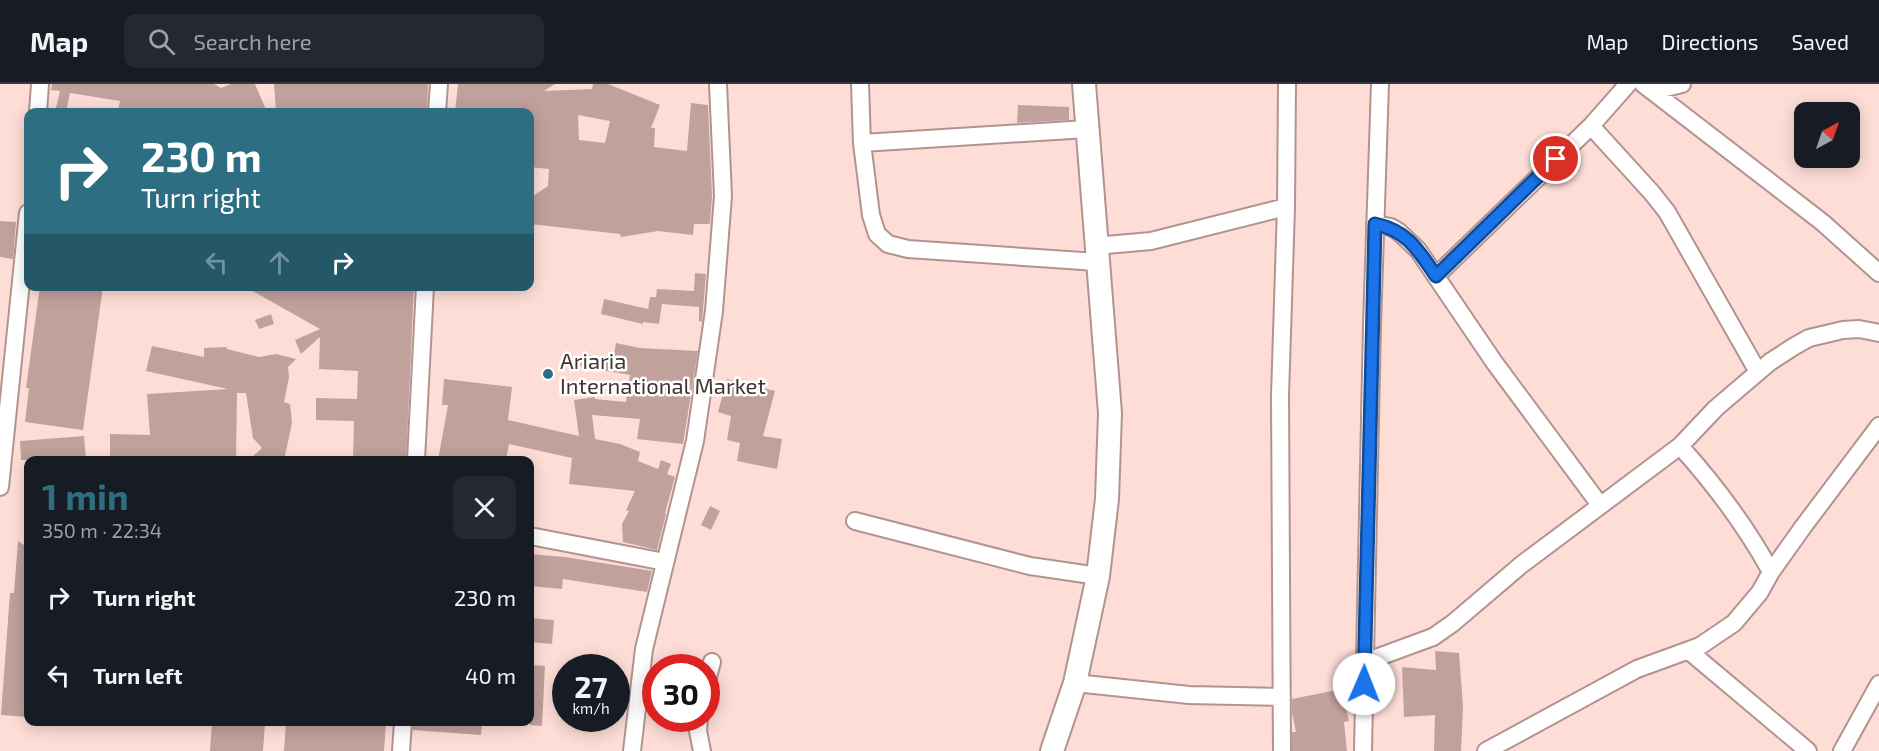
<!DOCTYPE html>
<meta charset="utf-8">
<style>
:root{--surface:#171b24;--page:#242831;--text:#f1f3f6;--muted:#9ea1a6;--line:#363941;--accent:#2e6e82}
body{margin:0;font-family:"Exo 2",sans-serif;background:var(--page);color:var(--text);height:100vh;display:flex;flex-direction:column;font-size:22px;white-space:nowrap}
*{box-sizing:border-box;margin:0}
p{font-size:20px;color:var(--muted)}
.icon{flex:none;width:33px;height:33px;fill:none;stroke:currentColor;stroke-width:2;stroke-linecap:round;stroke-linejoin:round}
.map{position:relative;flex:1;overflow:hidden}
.details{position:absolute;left:24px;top:372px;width:510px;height:270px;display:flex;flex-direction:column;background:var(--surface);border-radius:12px;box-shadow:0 3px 15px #0003}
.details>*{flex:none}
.top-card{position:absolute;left:24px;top:24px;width:510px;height:183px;border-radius:12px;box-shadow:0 3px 15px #0003;background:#2e6e82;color:#fff;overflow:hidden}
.needle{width:39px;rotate:40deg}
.fabs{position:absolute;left:1794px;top:18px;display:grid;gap:12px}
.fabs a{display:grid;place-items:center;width:66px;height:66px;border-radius:12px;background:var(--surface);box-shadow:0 3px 15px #0003;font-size:30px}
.speed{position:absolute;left:552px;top:570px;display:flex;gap:12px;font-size:30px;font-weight:700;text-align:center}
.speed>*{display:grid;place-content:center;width:78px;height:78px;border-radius:50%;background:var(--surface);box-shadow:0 3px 15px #0003;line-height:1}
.speed small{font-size:15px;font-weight:400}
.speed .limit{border:9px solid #d22;background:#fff;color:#111}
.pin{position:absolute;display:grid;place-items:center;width:51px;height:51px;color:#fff;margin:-26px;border:3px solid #fff;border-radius:50%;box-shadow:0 2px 6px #0007}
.me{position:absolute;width:66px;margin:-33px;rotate:1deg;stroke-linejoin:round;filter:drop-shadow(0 0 4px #0008)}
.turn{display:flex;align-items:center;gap:21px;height:126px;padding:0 18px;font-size:27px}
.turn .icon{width:78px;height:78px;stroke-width:2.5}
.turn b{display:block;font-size:42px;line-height:51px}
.lanes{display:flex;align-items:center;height:57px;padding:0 18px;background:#0003;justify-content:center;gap:30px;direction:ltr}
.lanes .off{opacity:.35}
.round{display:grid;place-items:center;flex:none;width:63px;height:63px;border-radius:12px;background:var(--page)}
.overview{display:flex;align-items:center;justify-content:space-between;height:102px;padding:0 18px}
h1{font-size:36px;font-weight:700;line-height:45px;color:var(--accent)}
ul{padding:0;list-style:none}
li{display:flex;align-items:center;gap:18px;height:78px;padding:0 18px}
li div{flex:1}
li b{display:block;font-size:22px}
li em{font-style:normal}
header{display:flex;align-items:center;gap:36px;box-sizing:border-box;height:84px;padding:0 30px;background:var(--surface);border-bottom:2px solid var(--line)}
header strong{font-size:28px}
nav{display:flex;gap:33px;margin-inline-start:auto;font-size:21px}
.search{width:420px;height:54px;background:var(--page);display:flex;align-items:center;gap:15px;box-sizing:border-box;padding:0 21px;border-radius:12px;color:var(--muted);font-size:22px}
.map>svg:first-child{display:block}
</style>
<header>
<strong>Map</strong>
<div class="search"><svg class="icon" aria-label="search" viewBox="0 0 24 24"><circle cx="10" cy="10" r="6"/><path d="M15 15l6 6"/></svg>Search here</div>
<nav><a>Map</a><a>Directions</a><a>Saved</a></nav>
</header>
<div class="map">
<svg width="1879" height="667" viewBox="0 0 1879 667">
<rect width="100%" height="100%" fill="#feddd7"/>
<path fill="#c0a19c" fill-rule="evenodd" d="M52 0H214L221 4 231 0H255L267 28H118L120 17 70 9 66 28H55L60 7 51 6Z
M274 0H428L427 28H276Z
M458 0H555L544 7 592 5 593 0H608L660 21 651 44H655L654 63 687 67 691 19 708 21 712 112 710 140H694L693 151 658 147 621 153 620 150 530 140V114L548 102 549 85 530 83V28H455ZM578 31 610 37 605 59 579 56Z
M1018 21 1069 23V36L1017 39Z
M0 137 16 138 13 175 0 173Z
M695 189 706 190 702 238 699 237V223L662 220 659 240 643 238V240L601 230 604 215 648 225 650 213H656L657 205 694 207Z
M40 202H103L83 346 25 338 29 304H26Z
M244 202H414L406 376H353L354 337 316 336V314L357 315 358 287 319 285 320 253 301 270 295 256 320 245Z
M271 230 274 240 259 245 255 236Z
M616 259 640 264 698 267 683 360 637 355 640 335 592 331 595 355 620 360 640 368 638 377 658 385 661 376 671 380 667 390 675 393 665 429 666 430 657 466 623 458 622 440 629 427 626 426 635 407 569 400 572 374 509 360 506 376H438L448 321H442L444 295 512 303 508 336 579 352 574 316 595 313V315L626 318 630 291 580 282 582 270 613 276Z
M152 262 204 273V264L226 263 227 265 259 273 276 270 296 275 288 283 289 293 284 318 290 320 292 339 284 376H249L262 364 253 354 246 309H237L236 376H110V350L150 351 147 310 228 305 146 287Z
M727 295 775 307 763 352 782 355 777 385 737 377 740 359 727 356 731 332 718 328Z
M84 352 86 376H21L20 357Z
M710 422 720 427 711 446 701 441Z
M18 457 28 464V633L1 631 10 509H14Z
M530 470 565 473 652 487 647 508 563 495 562 505 530 502Z
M530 534 554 536 552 560 530 558Z
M1435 567 1459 569 1463 623 1461 667H1434L1435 631 1404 633 1402 583 1436 586Z
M530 581 545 582 542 642 530 641Z
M1342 605 1349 637 1344 638 1347 667H1292V648H1296L1292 629V615Z
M212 638H265L263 667H210Z
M286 638H386L384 667H284Z
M413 638H482L481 651 413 646Z"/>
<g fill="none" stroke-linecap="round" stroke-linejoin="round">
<defs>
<path id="street" d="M860 0 862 59 871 131 877 150 888 160 908 165 1097 178
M1643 0 1822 138 1879 189
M1653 7 1682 0
M38 28 40 0
M437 28 439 0
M1591 42 1652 109 1667 128 1758 288
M862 59 1087 45
M1375 140 1391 143 1399 148 1418 166 1494 278 1600 421
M1095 162 1151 157 1286 123
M1436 192 1591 42 1628 0
M1680 362C1715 401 1746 442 1771 488
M416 376 425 202
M0 403 28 129
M855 437 1030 482 1098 492
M530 452 665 478
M1689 567 1808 667
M1365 578 1433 553 1453 539 1521 481 1680 362 1716 324 1770 278 1793 263 1809 254 1843 246 1859 245 1879 249
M1075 599 1189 611 1282 613
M706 600 712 578
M699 634 698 647 702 667
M401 667 403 638
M632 667 644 565 695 357 714 227 723 112 718 0
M1282 667 1280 312 1286 123 1287 0
M1363 667 1372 241 1380 0
M1486 667 1637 585 1700 562 1734 539 1760 508 1771 488 1803 443 1879 342
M1842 667 1879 600"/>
<path id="secondary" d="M1052 667 1075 599 1098 492 1107 415 1110 329 1084 0"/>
</defs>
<use href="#street" stroke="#b2948f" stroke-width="20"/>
<use href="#secondary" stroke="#b2948f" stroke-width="26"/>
<use href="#street" stroke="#fff" stroke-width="16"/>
<use href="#secondary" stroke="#fff" stroke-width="22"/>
</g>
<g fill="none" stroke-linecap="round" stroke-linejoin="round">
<defs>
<path id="route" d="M1364 600 1375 140C1408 147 1418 166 1436 192L1556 75"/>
</defs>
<use href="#route" stroke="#114b97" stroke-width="15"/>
<use href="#route" stroke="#1a73e8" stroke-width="10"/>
</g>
<circle fill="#2e6e82" stroke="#fff" stroke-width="2" cx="548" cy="290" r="6"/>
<g text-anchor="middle" stroke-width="5" stroke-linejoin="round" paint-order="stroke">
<g font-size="22" fill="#413432" stroke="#fff" text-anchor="start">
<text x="560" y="285">Ariaria<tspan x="560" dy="25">International Market</tspan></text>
</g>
</g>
</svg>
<div class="fabs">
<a><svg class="needle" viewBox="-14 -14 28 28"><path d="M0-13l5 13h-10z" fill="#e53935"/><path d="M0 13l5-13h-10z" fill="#9ea1a6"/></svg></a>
</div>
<div class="speed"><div>27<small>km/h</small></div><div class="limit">30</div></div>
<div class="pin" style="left:1556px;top:75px;background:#d93025"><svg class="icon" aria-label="arrive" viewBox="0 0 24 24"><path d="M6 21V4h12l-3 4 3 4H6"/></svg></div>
<svg class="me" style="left:1364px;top:600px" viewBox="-20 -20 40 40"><circle r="19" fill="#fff"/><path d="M0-13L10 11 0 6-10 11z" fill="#1a73e8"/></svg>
<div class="top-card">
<div class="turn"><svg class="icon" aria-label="right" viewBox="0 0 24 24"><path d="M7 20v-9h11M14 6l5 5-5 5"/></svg><div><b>230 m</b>Turn right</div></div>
<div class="lanes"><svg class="icon off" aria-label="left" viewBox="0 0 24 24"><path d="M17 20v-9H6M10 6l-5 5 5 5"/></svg><svg class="icon off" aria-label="ahead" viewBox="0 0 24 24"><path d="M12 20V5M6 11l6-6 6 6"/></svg><svg class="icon" aria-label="right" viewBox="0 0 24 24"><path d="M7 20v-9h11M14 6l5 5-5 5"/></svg></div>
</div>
<section class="details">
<div class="overview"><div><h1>1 min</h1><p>350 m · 22:34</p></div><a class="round"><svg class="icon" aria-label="close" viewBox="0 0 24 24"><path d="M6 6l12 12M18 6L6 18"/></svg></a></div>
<ul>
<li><svg class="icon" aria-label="right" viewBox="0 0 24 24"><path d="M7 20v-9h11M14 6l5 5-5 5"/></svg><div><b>Turn right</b></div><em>230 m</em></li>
<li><svg class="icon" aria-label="left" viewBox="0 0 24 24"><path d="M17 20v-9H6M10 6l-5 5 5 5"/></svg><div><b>Turn left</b></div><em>40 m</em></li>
</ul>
</section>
</div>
